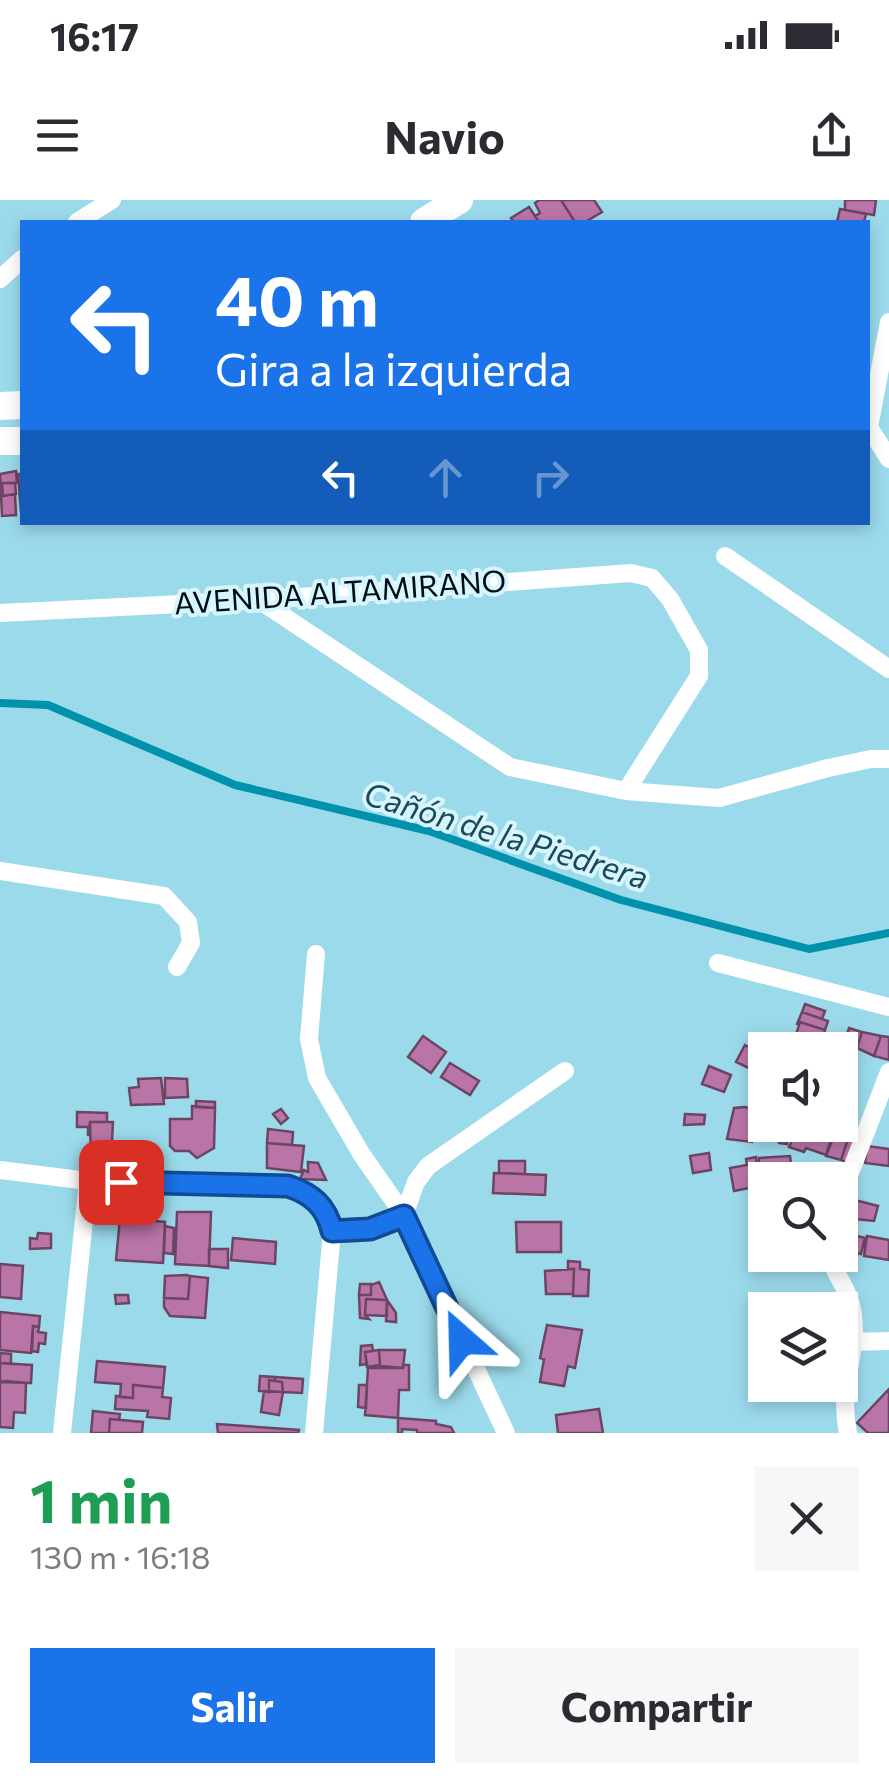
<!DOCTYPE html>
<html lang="es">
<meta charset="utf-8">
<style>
:root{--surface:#fff;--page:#f7f7f7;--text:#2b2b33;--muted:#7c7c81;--accent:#1a73e8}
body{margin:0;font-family:Commissioner,sans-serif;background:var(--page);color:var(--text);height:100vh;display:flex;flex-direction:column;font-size:38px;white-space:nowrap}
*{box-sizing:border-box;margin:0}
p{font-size:32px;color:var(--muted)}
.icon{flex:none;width:55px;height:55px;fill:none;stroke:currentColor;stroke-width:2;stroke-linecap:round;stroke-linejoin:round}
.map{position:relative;height:1233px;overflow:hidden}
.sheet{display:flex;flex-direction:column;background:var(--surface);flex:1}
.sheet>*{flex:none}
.banner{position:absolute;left:20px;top:20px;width:850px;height:305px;border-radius:0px;box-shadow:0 5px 15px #0003;background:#1a73e8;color:#fff;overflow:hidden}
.tools{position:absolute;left:748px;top:832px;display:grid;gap:20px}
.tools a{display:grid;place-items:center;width:110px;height:110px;border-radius:0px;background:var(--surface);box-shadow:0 5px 15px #0003;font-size:50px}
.pin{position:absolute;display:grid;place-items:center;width:85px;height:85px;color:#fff;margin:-42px;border-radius:20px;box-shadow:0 5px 15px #0006}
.me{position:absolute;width:110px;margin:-55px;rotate:335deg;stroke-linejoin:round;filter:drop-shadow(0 0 8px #0008)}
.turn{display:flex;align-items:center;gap:35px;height:210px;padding:0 30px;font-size:45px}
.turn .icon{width:130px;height:130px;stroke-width:2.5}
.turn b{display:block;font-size:70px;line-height:85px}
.lanes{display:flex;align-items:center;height:95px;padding:0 30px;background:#0003;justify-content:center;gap:50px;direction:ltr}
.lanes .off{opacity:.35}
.round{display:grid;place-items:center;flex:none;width:105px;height:105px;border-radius:0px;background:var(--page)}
.head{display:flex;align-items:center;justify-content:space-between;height:170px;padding:0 30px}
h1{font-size:60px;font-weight:700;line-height:75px;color:#1e9e55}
.button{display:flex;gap:20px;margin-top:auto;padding:20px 30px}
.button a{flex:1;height:115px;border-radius:0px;background:var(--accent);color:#fff;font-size:40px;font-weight:700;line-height:115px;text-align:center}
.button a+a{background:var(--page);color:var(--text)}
.status{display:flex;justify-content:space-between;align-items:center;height:70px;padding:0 50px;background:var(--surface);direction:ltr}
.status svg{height:28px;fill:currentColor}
header{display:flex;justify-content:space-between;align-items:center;height:130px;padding:0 30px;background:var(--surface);font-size:45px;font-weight:700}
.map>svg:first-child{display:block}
</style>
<div class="status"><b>16:17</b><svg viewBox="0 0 49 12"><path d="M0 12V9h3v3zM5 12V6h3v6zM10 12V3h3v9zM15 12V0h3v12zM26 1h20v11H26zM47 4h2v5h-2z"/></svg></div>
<header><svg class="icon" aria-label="menu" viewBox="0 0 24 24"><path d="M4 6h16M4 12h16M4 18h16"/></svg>Navio<svg class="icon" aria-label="share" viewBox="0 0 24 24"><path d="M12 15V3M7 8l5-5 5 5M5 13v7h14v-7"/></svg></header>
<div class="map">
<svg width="889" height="1233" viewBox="0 0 889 1233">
<rect width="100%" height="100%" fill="#9bdaeb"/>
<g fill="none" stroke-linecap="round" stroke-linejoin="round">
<path stroke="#0092ac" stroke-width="8" d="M0 503 48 505 235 585 429 631 621 700 809 749 889 733"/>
</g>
<path fill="#ba75a8" stroke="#6c4562" stroke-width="2.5" d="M539 0H561L575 22H539L535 16 540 13 535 3Z
M561 0H594L602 12 585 22H575Z
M845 0H876L874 15 845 10Z
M529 7 539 22H514L511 18Z
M840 9 866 14 864 22H837Z
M16 271 17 283H2L3 296 15 294 16 315 2 316 0 274Z
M18 274H22L21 312Z
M2 283H15L16 294 3 296Z
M805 804 825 811 822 819 802 812Z
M802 812 828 821 825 830 800 822 799 825 797 824Z
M800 822 825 830 822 842 807 835 804 844 794 841Z
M849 828 862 832 857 848 844 843Z
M862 832 881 836 874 856 857 848Z
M807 835 822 841 818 850 799 846 804 844Z
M423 836 446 852 431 873 408 857Z
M881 836 889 837V860L874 856Z
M745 845 763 854 755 871 736 862Z
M450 863 479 881 470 895 441 877Z
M709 866 731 875 724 892 702 884Z
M161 878 164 904 131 905 129 888 139 887 138 879Z
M165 878 187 879 188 897 165 898Z
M196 901 215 902V908L196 907Z
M192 906 215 908 214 948 197 958 189 951H175L170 946V919H192Z
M745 907 760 911 752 942 727 939 734 908Z
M841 908 856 912 853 921 844 919 840 925Z
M281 909 288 918 281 924 273 914Z
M77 912 107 913V922H90L88 936V927H77Z
M685 914 705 915 704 924 684 925Z
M90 922H113L111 960 91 961Z
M799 925 833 934 826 955 806 948 804 952 789 947Z
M823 925H838L833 934 821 929Z
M838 925 852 927 841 960 826 956Z
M852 927 863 931 852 964 841 960Z
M268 929 293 932 292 945 267 943Z
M779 932 788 933 787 944 779 943Z
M267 943 304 946 301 972 267 968Z
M867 946 889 949V966L865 963Z
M709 953 711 970 693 973 690 956Z
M790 956 792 974H759V958Z
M756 957 759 986 734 991 730 968 747 965 746 959Z
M499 961H525V974L499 973Z
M308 962 318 963 326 980 300 979 304 970 308 972Z
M494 973 546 975 545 995 493 993Z
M761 974H800V980H765V996H762Z
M843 997 878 1006 874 1021 854 1019 855 1015 841 1005Z
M177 1012H211L209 1066 175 1064Z
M136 1016 145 1017V1020L165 1022 163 1063 116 1060 120 1018 136 1019Z
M516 1022H561V1052H517Z
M165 1026 174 1028 173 1054 164 1053Z
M840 1032 865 1038 861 1054 840 1050Z
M38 1033 51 1034V1048L30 1049V1038L37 1039Z
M867 1036 889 1040V1060L864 1056Z
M233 1038 276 1042 275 1064 231 1060Z
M209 1049H228V1068L209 1066Z
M568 1061 580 1062V1069L589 1070 588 1096H573L574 1069H568Z
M0 1064 23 1066 21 1099 0 1097Z
M574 1069 573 1094H546L545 1071Z
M187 1075 190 1076 188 1099 164 1098 165 1076Z
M190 1076 208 1078 205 1118 170 1116 164 1107V1098L188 1099Z
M379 1082 387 1100 366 1099 365 1115 369 1119 360 1118 359 1095H371V1085Z
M360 1084H371V1095H359Z
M115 1095H128L129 1103 116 1104Z
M366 1099 387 1100V1116L365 1115Z
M387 1100 396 1113V1122L386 1121Z
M0 1112 40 1116 39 1127 33 1126 31 1153 0 1150Z
M547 1125 582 1130 575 1168 568 1166 564 1186 540 1182 544 1159 540 1158Z
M33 1126 39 1127 38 1132 46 1133 45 1144 39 1143 38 1152 32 1151Z
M372 1145 373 1151 365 1152 367 1164 360 1165 361 1146Z
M379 1150H405L403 1168 380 1166Z
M379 1150 380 1165 367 1167 365 1152Z
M0 1153 11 1154V1164L0 1163Z
M97 1161 165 1167 163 1188 133 1185V1198L120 1197 121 1184 95 1182Z
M0 1163 32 1165 31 1183 0 1182Z
M403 1165H409V1190H399L398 1218 365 1215 368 1168H403Z
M260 1176 275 1177V1181L269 1180V1192L259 1191Z
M275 1177 303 1179 302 1193 283 1192 282 1182 275 1181Z
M269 1180 282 1182 283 1192 269 1191Z
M6 1181 26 1183 25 1213 14 1212 13 1228 0 1227V1182Z
M133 1185 163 1188 162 1197 171 1198 169 1219 147 1217 148 1211 115 1209 116 1196 133 1198Z
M359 1185H367L366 1208 358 1207Z
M889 1189V1233H868L857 1223Z
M264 1191 283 1192 279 1215 261 1212Z
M599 1209 603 1233H558L556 1215Z
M93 1211 120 1214 119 1220 110 1219 109 1233H91Z
M398 1218 436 1221V1224L451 1227 454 1233H417V1230L402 1229V1233H398Z
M110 1219 143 1222 142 1233H109Z
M217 1224 299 1230 298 1233H218Z"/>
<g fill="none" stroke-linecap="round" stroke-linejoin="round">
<path stroke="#fff" stroke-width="18" d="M77 22 112 0
M0 79 22 59
M889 122 869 227 889 259
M725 356 889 469
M259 400 510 567 626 591 719 598 828 568 871 559H889
M0 413 259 400 631 373 652 378 670 399 699 450V476L626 591
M0 671 164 696 188 722 191 743 177 767
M316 754 309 839 317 878 362 955 404 1015 506 1233
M718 763 889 807
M0 970 88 981 288 986 317 1000 332 1031 314 1233
M840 999 889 872
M332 1031 370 1029 404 1015 416 982 428 966 565 871
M829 1055C834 1075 849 1087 853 1114 858 1155 838 1187 848 1233
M852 1142 889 1141
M62 1233 88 981"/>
<path stroke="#fff" stroke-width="28" d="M424 22 459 0
M0 206 22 205
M0 241H22"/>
</g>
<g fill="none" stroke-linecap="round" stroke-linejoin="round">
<defs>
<path id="route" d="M121 982 288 986C312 994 326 1006 332 1031L370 1029 404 1016 462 1140"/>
</defs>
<use href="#route" stroke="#114b97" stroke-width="25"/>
<use href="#route" stroke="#1a73e8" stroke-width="18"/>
</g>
<g text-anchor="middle" stroke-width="8" stroke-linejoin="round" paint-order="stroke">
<g font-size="30" fill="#000e14" stroke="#d6f5fe">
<text transform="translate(340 393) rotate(-4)" y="10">AVENIDA ALTAMIRANO</text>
</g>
<g font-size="32" font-style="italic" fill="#194a56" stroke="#d6f5fe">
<text transform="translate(506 636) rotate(17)" y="11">Cañón de la Piedrera</text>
</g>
</g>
</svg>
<div class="tools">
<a><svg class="icon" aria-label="sound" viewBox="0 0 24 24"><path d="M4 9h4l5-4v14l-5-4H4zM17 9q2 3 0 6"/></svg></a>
<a><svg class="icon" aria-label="search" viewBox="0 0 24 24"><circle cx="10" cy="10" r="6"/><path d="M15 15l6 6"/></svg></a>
<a><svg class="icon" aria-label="layers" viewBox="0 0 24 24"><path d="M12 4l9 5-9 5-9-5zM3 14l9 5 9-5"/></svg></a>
</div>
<div class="pin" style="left:121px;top:982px;background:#d93025"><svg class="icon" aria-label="arrive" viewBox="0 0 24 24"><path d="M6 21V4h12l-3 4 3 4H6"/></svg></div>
<svg class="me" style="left:462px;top:1140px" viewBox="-20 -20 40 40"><path d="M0-17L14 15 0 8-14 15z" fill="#1a73e8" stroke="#fff" stroke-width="4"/></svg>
<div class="banner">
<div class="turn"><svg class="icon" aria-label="left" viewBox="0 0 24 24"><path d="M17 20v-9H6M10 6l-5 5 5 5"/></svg><div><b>40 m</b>Gira a la izquierda</div></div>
<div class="lanes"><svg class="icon" aria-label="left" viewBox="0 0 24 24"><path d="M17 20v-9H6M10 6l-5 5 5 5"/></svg><svg class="icon off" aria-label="ahead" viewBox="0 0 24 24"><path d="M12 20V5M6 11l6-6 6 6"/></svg><svg class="icon off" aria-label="right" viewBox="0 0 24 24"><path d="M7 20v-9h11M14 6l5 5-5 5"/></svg></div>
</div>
</div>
<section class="sheet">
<div class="head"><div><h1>1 min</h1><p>130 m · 16:18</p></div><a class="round"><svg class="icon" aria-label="close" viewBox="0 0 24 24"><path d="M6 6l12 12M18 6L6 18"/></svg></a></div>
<div class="button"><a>Salir</a><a>Compartir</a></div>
</section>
